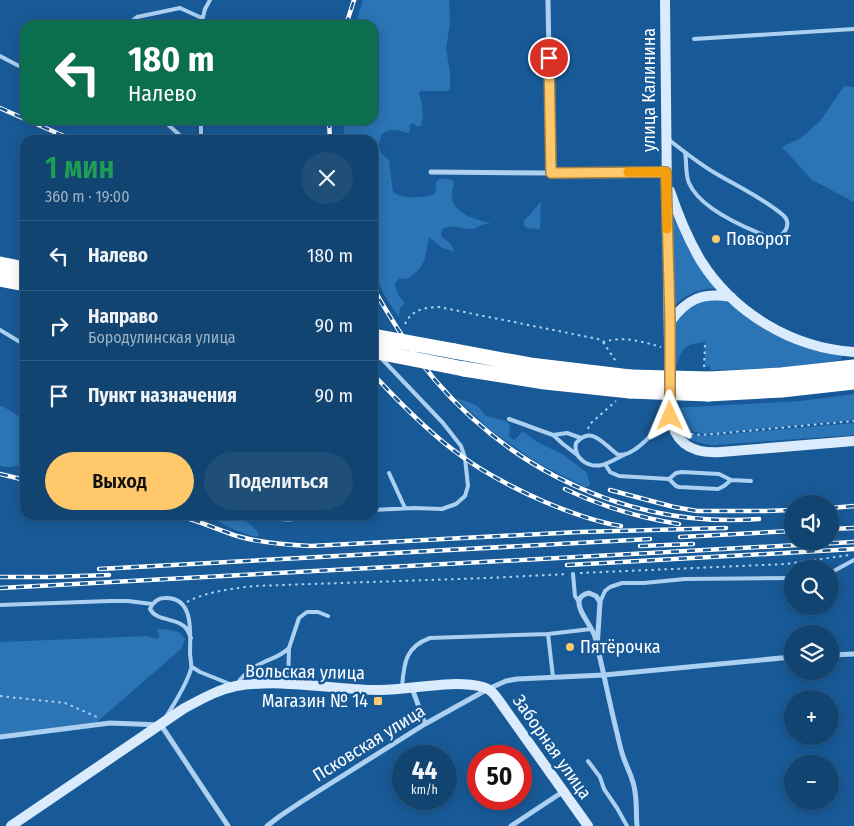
<!DOCTYPE html>
<html lang="ru">
<meta charset="utf-8">
<style>
:root{--surface:#124471;--page:#1f4e79;--text:#f1f3f6;--muted:#9cb0c3;--line:#315c84;--accent:#ffc86b}
body{margin:0;font-family:"Fira Sans Condensed",sans-serif;background:var(--page);color:var(--text);height:100vh;display:flex;flex-direction:column;font-size:19px;white-space:nowrap}
*{box-sizing:border-box;margin:0}
p{font-size:16px;color:var(--muted)}
.icon{flex:none;width:28px;height:28px;fill:none;stroke:currentColor;stroke-width:2;stroke-linecap:round;stroke-linejoin:round}
.map{position:relative;flex:1;overflow:hidden}
.sheet{position:absolute;left:20px;top:135px;width:358px;height:385px;display:flex;flex-direction:column;background:var(--surface);border-radius:15px;box-shadow:0 2px 12px #0003,0 0 0 1px var(--line)}
.sheet>*{flex:none}
.hud{position:absolute;left:20px;top:20px;width:358px;height:105px;border-radius:15px;box-shadow:0 2px 12px #0003,0 0 0 1px var(--line);background:#0b6e4f;color:#fff;overflow:hidden}
.controls{position:absolute;left:784px;top:495px;display:grid;gap:10px}
.controls a{display:grid;place-items:center;width:55px;height:55px;border-radius:50%;background:var(--surface);box-shadow:0 2px 12px #0003,0 0 0 1px var(--line);font-size:25px}
.speed{position:absolute;left:392px;top:745px;display:flex;gap:10px;font-size:25px;font-weight:700;text-align:center}
.speed>*{display:grid;place-content:center;width:65px;height:65px;border-radius:50%;background:var(--surface);box-shadow:0 2px 12px #0003,0 0 0 1px var(--line);line-height:1}
.speed small{font-size:12px;font-weight:400}
.speed .limit{border:8px solid #d22;background:#fff;color:#111}
.pin{position:absolute;display:grid;place-items:center;width:42px;height:42px;color:#fff;margin:-21px;border:2px solid #fff;border-radius:50%;box-shadow:0 1px 5px #0007}
.me{position:absolute;width:55px;margin:-28px;rotate:359deg;stroke-linejoin:round;filter:drop-shadow(0 0 4px #0008)}
.turn{display:flex;align-items:center;gap:18px;height:105px;padding:0 25px;font-size:22px}
.turn .icon{width:65px;height:65px;stroke-width:2.5}
.turn b{display:block;font-size:35px;line-height:42px}
.round{display:grid;place-items:center;flex:none;width:52px;height:52px;border-radius:26px;background:var(--page)}
.head{display:flex;align-items:center;justify-content:space-between;height:85px;padding:0 25px}
h1{font-size:30px;font-weight:600;line-height:38px;color:#1e9e55}
.cta{display:flex;gap:10px;margin-top:auto;padding:10px 25px}
.cta a{flex:1;height:58px;border-radius:30px;background:var(--accent);color:#111;font-size:20px;font-weight:600;line-height:58px;text-align:center}
.cta a+a{background:var(--page);color:var(--text)}
ul{padding:0;list-style:none}
li{display:flex;align-items:center;gap:15px;height:70px;padding:0 25px;border-top:1px solid var(--line)}
li div{flex:1}
li b{display:block;font-size:19px}
li em{font-style:normal}
.map>svg:first-child{display:block}
</style>
<div class="map">
<svg width="854" height="826" viewBox="0 0 854 826">
<rect width="100%" height="100%" fill="#185a97"/>
<path fill="#2b74b5" d="M363 0H449L450 23 446 49 450 72V89L448 91H420L419 94C423 104 424 116 421 126H417L413 123 411 124 409 127 410 131 407 133C397 130 391 128 382 134 377 147 378 152 389 160L393 192C401 199 422 198 432 195 437 193 436 187 436 182 440 177 448 178 454 181 454 186 451 192 452 197 453 213 477 221 491 223 489 224 483 224 482 225 478 226 476 229 471 229 461 229 451 224 442 229L441 235 443 238 450 243 455 252 442 248 429 237C425 258 426 267 407 279L400 278 395 283C396 289 398 298 405 302L400 308 399 317 390 304 383 293 373 267 372 140H345L343 120H372V25H355Z
M844 86 854 87V202L812 180 782 147 801 138 821 120Z
M541 202 540 229 527 228 524 225V221Z
M671 209 683 238 690 252 716 288C699 289 684 294 673 308Z
M720 300C740 305 751 321 768 331 791 344 817 349 842 355L841 360 781 368 711 370 710 366 705 367V342C688 343 681 348 677 365H674L673 328 675 320 696 301Z
M854 394V420L707 434 689 431 677 424 672 408 801 401Z
M456 398 465 401 478 406 486 416 506 421 509 424 510 428 509 436 512 439 515 440 522 432 526 433 537 442 564 455 586 472 590 483 589 486 585 487 579 484 536 462 489 429Z
M0 406 4 407 25 420V469C20 463 18 466 11 467 7 467 4 467 0 466Z
M854 423V435L714 445C699 444 687 441 678 428L690 434 705 436Z
M204 515C213 515 224 513 233 515 241 516 256 528 259 535L256 537 235 530Z
M157 629H165L179 632 185 639 181 649 90 728 0 739V642L147 636 156 639 160 637Z"/>
<g fill="none" stroke-linecap="round" stroke-linejoin="round">
<path stroke="#abd0f1" stroke-width="2" stroke-dasharray="2.5 4" stroke-linecap="butt" d="M405 324C411 310 425 307 439 307L598 339 603 342C624 336 640 341 661 347
M603 342 617 363
M704 367 705 344
M588 429 590 424 616 401
M685 431 692 434 702 435 854 421
M580 573 786 564 849 555
M187 602C208 591 231 589 254 586L487 578 568 574
M0 696 65 703 97 717"/>
<path stroke="#abd0f1" stroke-width="4" d="M127 25 137 17 180 8 202 18
M201 25 205 9 210 0
M694 39 854 29
M0 56 19 66
M163 120 185 140
M201 120V140
M668 139C683 151 698 163 715 173 737 186 763 198 783 215 791 222 787 233 778 236 772 238 765 236 759 233 737 224 699 206 689 183 685 174 687 162 685 153
M0 330 25 345
M509 419 553 435 563 444 576 454
M553 435 567 433 581 438
M624 455C617 458 610 463 602 465 588 468 573 458 576 443 592 425 603 444 617 454 632 460 660 427 667 415
M605 464 610 472 619 476 669 479 676 473 682 472 719 474 731 480
M389 473 405 508
M669 479 676 486 679 487 718 489 724 486 731 480 751 481
M372 510 414 508 442 509 456 504 465 496 468 486 465 458 461 446 443 423 381 358
M268 515C284 522 293 520 309 515
M830 573 854 560
M573 574 575 596 579 602
M600 602 605 591 610 587 622 583H644L685 579 792 578
M0 605 110 601H128L152 604
M548 634 553 677
M192 667 200 672 230 684
M288 682 289 648 299 618 307 612H318L328 616
M236 685C243 675 253 667 264 662 273 658 281 656 289 648
M402 687C404 663 405 647 430 638L548 634 591 629
M166 717C175 702 186 686 191 669 192 664 190 658 190 653 190 634 195 597 165 598 157 598 153 602 150 609 157 622 175 617 185 627 188 630 189 634 191 638
M588 761 600 777 604 789 617 808 627 826"/>
<path stroke="#abd0f1" stroke-width="5" d="M548 0 551 173
M431 172 551 173 666 172
M597 648 600 602 596 596 589 593C584 594 579 597 579 602 578 612 592 626 595 637 603 669 609 701 617 733 619 742 621 751 624 759 628 770 634 780 635 792 637 803 636 815 637 826
M830 655 854 654
M412 688 425 724
M0 737 110 723 161 725 228 826
M267 826 280 816 301 802 425 724 488 689 506 681 517 679 604 675 792 657
M511 826 564 791"/>
<path stroke="#d9ebfc" stroke-width="10" d="M665 0C666 139 668 277 670 416 675 445 694 454 721 452L854 441
M670 191C678 215 688 239 701 261 734 313 792 348 854 352
M670 322C687 299 702 292 731 297
M11 826 183 709C200 700 216 690 236 686 284 678 332 690 380 690 413 690 451 679 483 687 491 689 495 695 500 702L588 826"/>
<path stroke="#fff" stroke-width="15" d="M0 264 25 269
M0 279 25 284
M454 351 530 365 630 377
M464 369 545 382 630 391
M709 379 781 375 854 367
M708 394 782 390 854 382"/>
<defs>
<path id="rail" d="M346 25 354 0
M0 108 25 119
M27 120 73 140
M329 120 330 140
M372 285C381 303 392 320 403 337 480 456 616 530 759 519
M372 373C397 400 423 427 452 449 480 471 513 488 545 502 569 512 595 522 621 526
M0 474 25 480
M565 489C601 506 640 518 679 524
M610 490 674 507 697 511H766L792 510
M830 508 854 506
M177 515C198 521 217 529 237 536 261 543 286 545 311 546L579 532 726 528
M830 529 854 528
M680 537 792 531
M640 546 693 544
M567 565 854 549
M99 569 650 539
M0 577H50L109 575
M0 588 854 542"/>
</defs>
<use href="#rail" stroke="#fff" stroke-width="4.5"/>
<use href="#rail" stroke="#185a97" stroke-width="2.5" stroke-dasharray="8" stroke-linecap="butt"/>
<path stroke="#fff" stroke-width="15" d="M372 336 454 351
M372 351 464 369
M630 377 709 379
M630 391 708 394"/>
</g>
<g fill="none" stroke-linecap="round" stroke-linejoin="round">
<defs>
<path id="route" d="M549 58 551 173 666 172 670 322V416"/>
</defs>
<use href="#route" stroke="#a68246" stroke-width="12"/>
<use href="#route" stroke="#ffc86b" stroke-width="9"/>
<path stroke="#f59e0b" stroke-width="9" d="M628 172H666L667 229"/>
</g>
<g fill="#ffc86b" stroke="#185a97" stroke-width="2">
<circle cx="716" cy="239" r="5"/>
<circle cx="570" cy="647" r="5"/>
<rect x="373" y="696" width="10" height="10" rx="2.5"/>
</g>
<g text-anchor="middle" stroke-width="5" stroke-linejoin="round" paint-order="stroke">
<g font-size="18" fill="#fff" stroke="#185a97">
<text transform="translate(649 90) rotate(-90)" y="6">улица Калинина</text>
<text transform="translate(305 672) rotate(1)" y="6">Вольская улица</text>
<text transform="translate(369 743) rotate(-32)" y="6">Псковская улица</text>
<text transform="translate(552 747) rotate(55)" y="6">Заборная улица</text>
</g>
<g font-size="18" fill="#fff" stroke="#185a97" text-anchor="start">
<text x="726" y="245">Поворот</text>
<text x="580" y="653">Пятёрочка</text>
<text x="368" y="707" text-anchor="end">Магазин № 14</text>
</g>
</g>
</svg>
<div class="controls">
<a><svg class="icon" aria-label="sound" viewBox="0 0 24 24"><path d="M4 9h4l5-4v14l-5-4H4zM17 9q2 3 0 6"/></svg></a>
<a><svg class="icon" aria-label="search" viewBox="0 0 24 24"><circle cx="10" cy="10" r="6"/><path d="M15 15l6 6"/></svg></a>
<a><svg class="icon" aria-label="layers" viewBox="0 0 24 24"><path d="M12 4l9 5-9 5-9-5zM3 14l9 5 9-5"/></svg></a>
<a>+</a>
<a>−</a>
</div>
<div class="speed"><div>44<small>km/h</small></div><div class="limit">50</div></div>
<div class="pin" style="left:549px;top:58px;background:#d93025"><svg class="icon" aria-label="arrive" viewBox="0 0 24 24"><path d="M6 21V4h12l-3 4 3 4H6"/></svg></div>
<svg class="me" style="left:670px;top:416px" viewBox="-20 -20 40 40"><path d="M0-17L14 15 0 8-14 15z" fill="#ffc86b" stroke="#fff" stroke-width="4"/></svg>
<div class="hud">
<div class="turn"><svg class="icon" aria-label="left" viewBox="0 0 24 24"><path d="M17 20v-9H6M10 6l-5 5 5 5"/></svg><div><b>180 m</b>Налево</div></div>
</div>
<section class="sheet">
<div class="head"><div><h1>1 мин</h1><p>360 m · 19:00</p></div><a class="round"><svg class="icon" aria-label="close" viewBox="0 0 24 24"><path d="M6 6l12 12M18 6L6 18"/></svg></a></div>
<ul>
<li><svg class="icon" aria-label="left" viewBox="0 0 24 24"><path d="M17 20v-9H6M10 6l-5 5 5 5"/></svg><div><b>Налево</b></div><em>180 m</em></li>
<li><svg class="icon" aria-label="right" viewBox="0 0 24 24"><path d="M7 20v-9h11M14 6l5 5-5 5"/></svg><div><b>Направо</b><p>Бородулинская улица</p></div><em>90 m</em></li>
<li><svg class="icon" aria-label="arrive" viewBox="0 0 24 24"><path d="M6 21V4h12l-3 4 3 4H6"/></svg><div><b>Пункт назначения</b></div><em>90 m</em></li>
</ul>
<div class="cta"><a>Выход</a><a>Поделиться</a></div>
</section>
</div>
